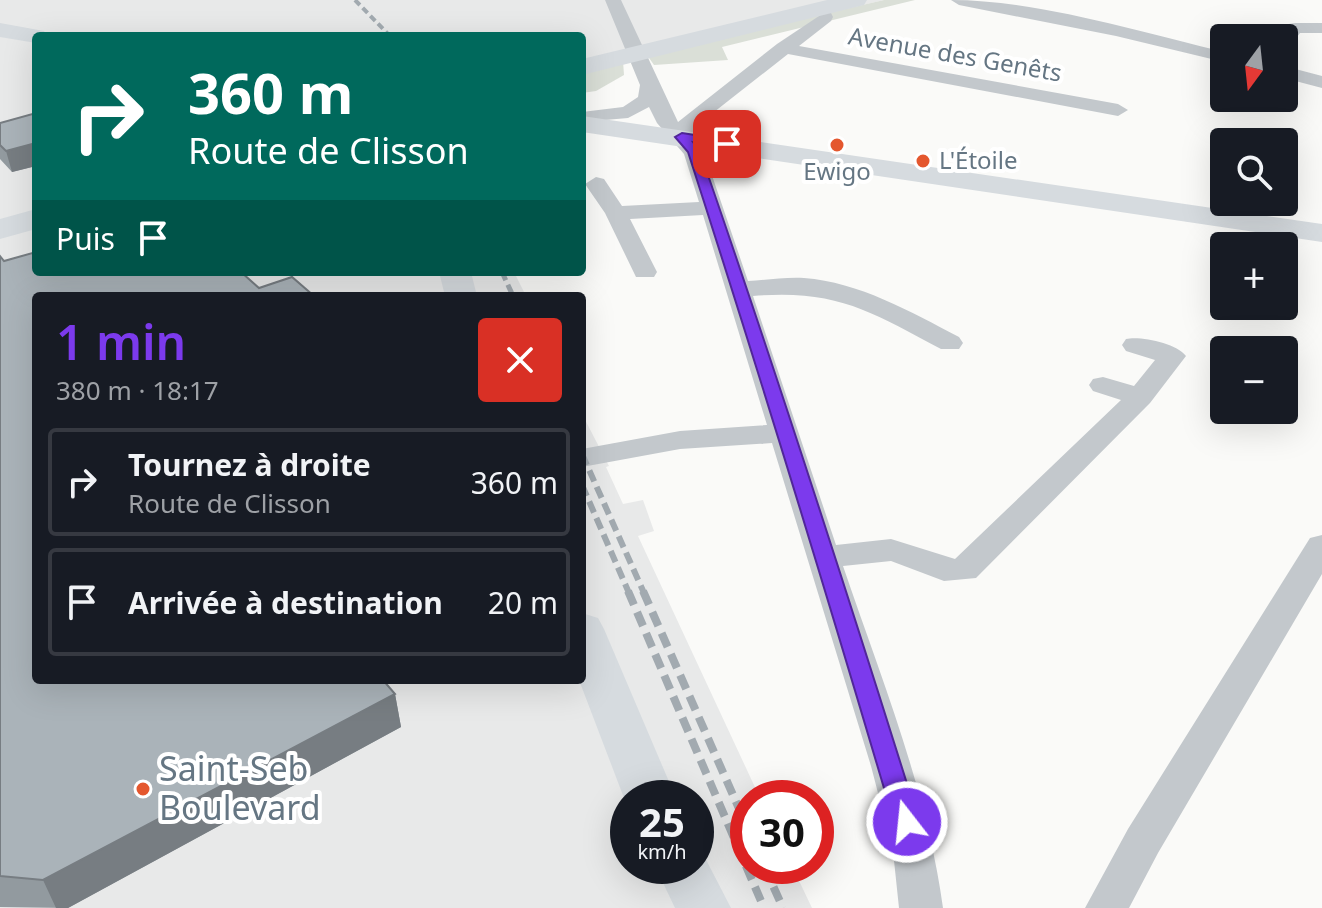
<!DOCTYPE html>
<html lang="fr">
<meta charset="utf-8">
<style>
:root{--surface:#171b24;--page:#242831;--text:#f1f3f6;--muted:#9ea1a6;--line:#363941;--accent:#7c3aed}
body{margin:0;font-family:"Noto Sans",sans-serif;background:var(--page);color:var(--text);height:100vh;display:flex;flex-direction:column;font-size:30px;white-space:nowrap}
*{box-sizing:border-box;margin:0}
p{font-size:26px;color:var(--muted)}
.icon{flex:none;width:44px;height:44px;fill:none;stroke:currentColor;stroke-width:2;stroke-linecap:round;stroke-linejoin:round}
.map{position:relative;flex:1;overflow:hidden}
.drawer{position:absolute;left:32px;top:292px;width:554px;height:392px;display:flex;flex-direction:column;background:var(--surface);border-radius:8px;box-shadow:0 8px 32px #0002}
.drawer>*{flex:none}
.guide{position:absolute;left:32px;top:32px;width:554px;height:244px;border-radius:8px;box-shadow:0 8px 32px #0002;background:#00695c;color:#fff;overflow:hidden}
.needle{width:52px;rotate:195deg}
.buttons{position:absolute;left:1210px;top:24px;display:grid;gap:16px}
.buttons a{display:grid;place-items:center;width:88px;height:88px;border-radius:8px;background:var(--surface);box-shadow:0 8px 32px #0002;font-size:40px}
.speed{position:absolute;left:610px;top:780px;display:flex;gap:16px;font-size:40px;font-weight:700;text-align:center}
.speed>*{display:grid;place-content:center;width:104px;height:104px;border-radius:50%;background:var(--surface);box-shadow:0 8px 32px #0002;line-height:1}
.speed small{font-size:20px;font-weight:400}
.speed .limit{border:12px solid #d22;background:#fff;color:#111}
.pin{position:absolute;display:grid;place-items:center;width:68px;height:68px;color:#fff;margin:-34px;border-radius:16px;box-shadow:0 4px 12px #0006}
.me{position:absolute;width:88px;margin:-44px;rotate:344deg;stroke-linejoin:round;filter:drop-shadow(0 0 6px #0008)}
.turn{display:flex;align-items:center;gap:28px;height:168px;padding:0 24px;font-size:36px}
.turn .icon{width:104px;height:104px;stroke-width:2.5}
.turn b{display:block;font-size:56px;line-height:68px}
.then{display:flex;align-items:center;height:76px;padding:0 24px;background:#0003;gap:16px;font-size:30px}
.round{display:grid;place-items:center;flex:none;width:84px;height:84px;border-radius:8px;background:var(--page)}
.summary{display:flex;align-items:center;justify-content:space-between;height:136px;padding:0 24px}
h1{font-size:48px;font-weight:600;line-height:60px;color:var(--accent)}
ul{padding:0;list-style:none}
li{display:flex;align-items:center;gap:24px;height:108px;margin:0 16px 12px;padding:0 8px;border:4px solid var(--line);border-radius:8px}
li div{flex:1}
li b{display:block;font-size:30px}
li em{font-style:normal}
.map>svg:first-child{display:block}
</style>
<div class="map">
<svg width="1322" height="908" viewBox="0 0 1322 908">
<rect width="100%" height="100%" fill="#fafaf8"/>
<path fill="#e8e9e9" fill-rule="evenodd" d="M0 0H884L582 72V36H36V272H514L526 296H36V680H582V414L609 466 606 467 623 504 643 500 654 531 638 536 760 798H748V866H792L812 908H0ZM628 798H696V866H628Z"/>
<path fill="#dadfd7" d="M884 0H915L722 47 728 60 654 65 647 55Z
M623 61 624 75 596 91 582 93V72Z"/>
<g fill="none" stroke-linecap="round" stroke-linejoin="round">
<path fill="#c3c8cc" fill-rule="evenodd" d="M605 0H621L678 122 777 44 825 12 831 13 833 17 831 21 799 46 1118 104 1128 110 1118 116 788 54 695 127 692 137 704 152 748 281C766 280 785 277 804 278 859 282 911 312 959 337L963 343 959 349H941C870 311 836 289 753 296L836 545 891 539 955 559 1121 400 1093 391 1089 385 1093 379 1103 377 1134 386 1155 360 1126 351 1122 345 1126 339C1141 336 1176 343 1186 356L1150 403 976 578 944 581 891 561 843 566C881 678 927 790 943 908H899L893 851 871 766 772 443 680 449 582 467V449L680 431 767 425 703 215 630 219 657 272 654 277H636L605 213 585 184 596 177 604 179 622 206 699 202 684 154 657 123 649 107 628 118 582 122V112L623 107 638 97 640 85Z
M951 0C1036 0 1140 32 1224 52V62L1116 36 959 5Z
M1295 23H1322V33H1300L1290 46 1284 47V38H1278L1289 24Z
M1284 66 1322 76V88L1284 78Z
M1322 535V574L1158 853 1129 908H1085L1128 829 1310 538Z"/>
<path fill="#d6dbdf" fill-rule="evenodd" d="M0 23 44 31 47 36H36V43L0 37Z
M582 116 1322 224V242L582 132Z
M439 272H471L477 296H445Z
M582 613 598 618 604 629 676 798H628V805L624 798 579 680H582Z
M696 848 701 850 731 908H675L655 866H696Z"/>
<path fill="#d6dbdf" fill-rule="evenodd" d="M827 0H867L864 5 582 75V59Z
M36 209V229L0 239V219Z"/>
<path stroke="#a2aab0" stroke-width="4" stroke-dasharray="7 4" stroke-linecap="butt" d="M355 0 390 36"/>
<path stroke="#a2aab0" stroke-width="5" stroke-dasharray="9 5" stroke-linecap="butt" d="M502 272 513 296"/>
<path stroke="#a2aab0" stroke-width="6" stroke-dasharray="12 6" stroke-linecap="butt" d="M582 454 644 593
M582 485 629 593"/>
<path stroke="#a2aab0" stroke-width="8" stroke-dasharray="15 8" stroke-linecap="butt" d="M628 591 764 908
M643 591 748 829
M764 866 783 908"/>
</g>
<path fill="#929a9f" d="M36 113V166L12 172 0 159V123Z
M0 256 36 680 395 694 401 727 68 908 0 907Z"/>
<path fill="#777d82" d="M36 143V166L12 172 6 151Z
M395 694 401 727 68 908H56L43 880Z"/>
<path fill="#aab3b9" stroke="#777d82" stroke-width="2" d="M36 113V143L6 151 0 145V123Z
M36 252V272H241L259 288 292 277 314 296H36V680H383L395 694 43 880 0 876V256L4 261Z"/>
<path fill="#7c3aed" stroke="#51269a" stroke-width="2" d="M682 133 727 140 733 144 727 147 693 142 700 152C777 374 849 598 919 822L915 830 907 833 898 830 894 822C828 598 760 375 688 152L675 137Z"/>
<g fill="#e4572e" stroke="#fff" stroke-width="3">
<circle cx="837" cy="145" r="8"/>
<circle cx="923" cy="161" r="8"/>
<circle cx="143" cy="789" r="8"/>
</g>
<g text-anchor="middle" stroke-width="8" stroke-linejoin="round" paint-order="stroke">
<g font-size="24" fill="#657683" stroke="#fff">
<text transform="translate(955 55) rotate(10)" y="8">Avenue des Genêts</text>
</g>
<g font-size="24" fill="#657683" stroke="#fff" text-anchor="start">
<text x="939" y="169">L'Étoile</text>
<text x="837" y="180" text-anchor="middle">Ewigo</text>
</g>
<g font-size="34" fill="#657683" stroke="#fff" text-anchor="start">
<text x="159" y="781">Saint-Seb<tspan x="159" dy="39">Boulevard</tspan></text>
</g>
</g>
</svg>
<div class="buttons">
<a><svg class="needle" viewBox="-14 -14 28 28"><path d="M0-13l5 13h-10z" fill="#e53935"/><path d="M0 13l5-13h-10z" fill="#9ea1a6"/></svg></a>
<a><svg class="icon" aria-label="search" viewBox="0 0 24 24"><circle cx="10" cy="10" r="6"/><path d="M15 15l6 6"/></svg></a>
<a>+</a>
<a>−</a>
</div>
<div class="speed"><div>25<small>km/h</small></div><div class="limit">30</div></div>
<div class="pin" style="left:727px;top:144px;background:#d93025"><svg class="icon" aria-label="arrive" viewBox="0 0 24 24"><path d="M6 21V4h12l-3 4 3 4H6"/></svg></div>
<svg class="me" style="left:907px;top:822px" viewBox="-20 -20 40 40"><circle r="17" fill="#7c3aed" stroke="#fff" stroke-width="3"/><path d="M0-11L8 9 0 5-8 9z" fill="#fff"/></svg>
<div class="guide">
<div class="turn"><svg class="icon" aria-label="right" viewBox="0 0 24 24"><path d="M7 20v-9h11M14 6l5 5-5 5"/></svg><div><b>360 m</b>Route de Clisson</div></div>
<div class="then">Puis<svg class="icon" aria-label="arrive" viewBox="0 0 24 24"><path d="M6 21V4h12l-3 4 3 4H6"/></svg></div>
</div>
<section class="drawer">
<div class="summary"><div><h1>1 min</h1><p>380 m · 18:17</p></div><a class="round" style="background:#d93025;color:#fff"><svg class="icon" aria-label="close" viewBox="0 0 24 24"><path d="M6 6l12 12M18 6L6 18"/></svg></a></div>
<ul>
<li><svg class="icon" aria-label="right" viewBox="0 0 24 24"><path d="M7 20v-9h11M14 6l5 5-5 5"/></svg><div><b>Tournez à droite</b><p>Route de Clisson</p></div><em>360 m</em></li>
<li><svg class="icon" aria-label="arrive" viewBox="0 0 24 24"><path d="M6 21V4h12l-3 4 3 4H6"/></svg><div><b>Arrivée à destination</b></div><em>20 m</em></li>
</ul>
</section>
</div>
